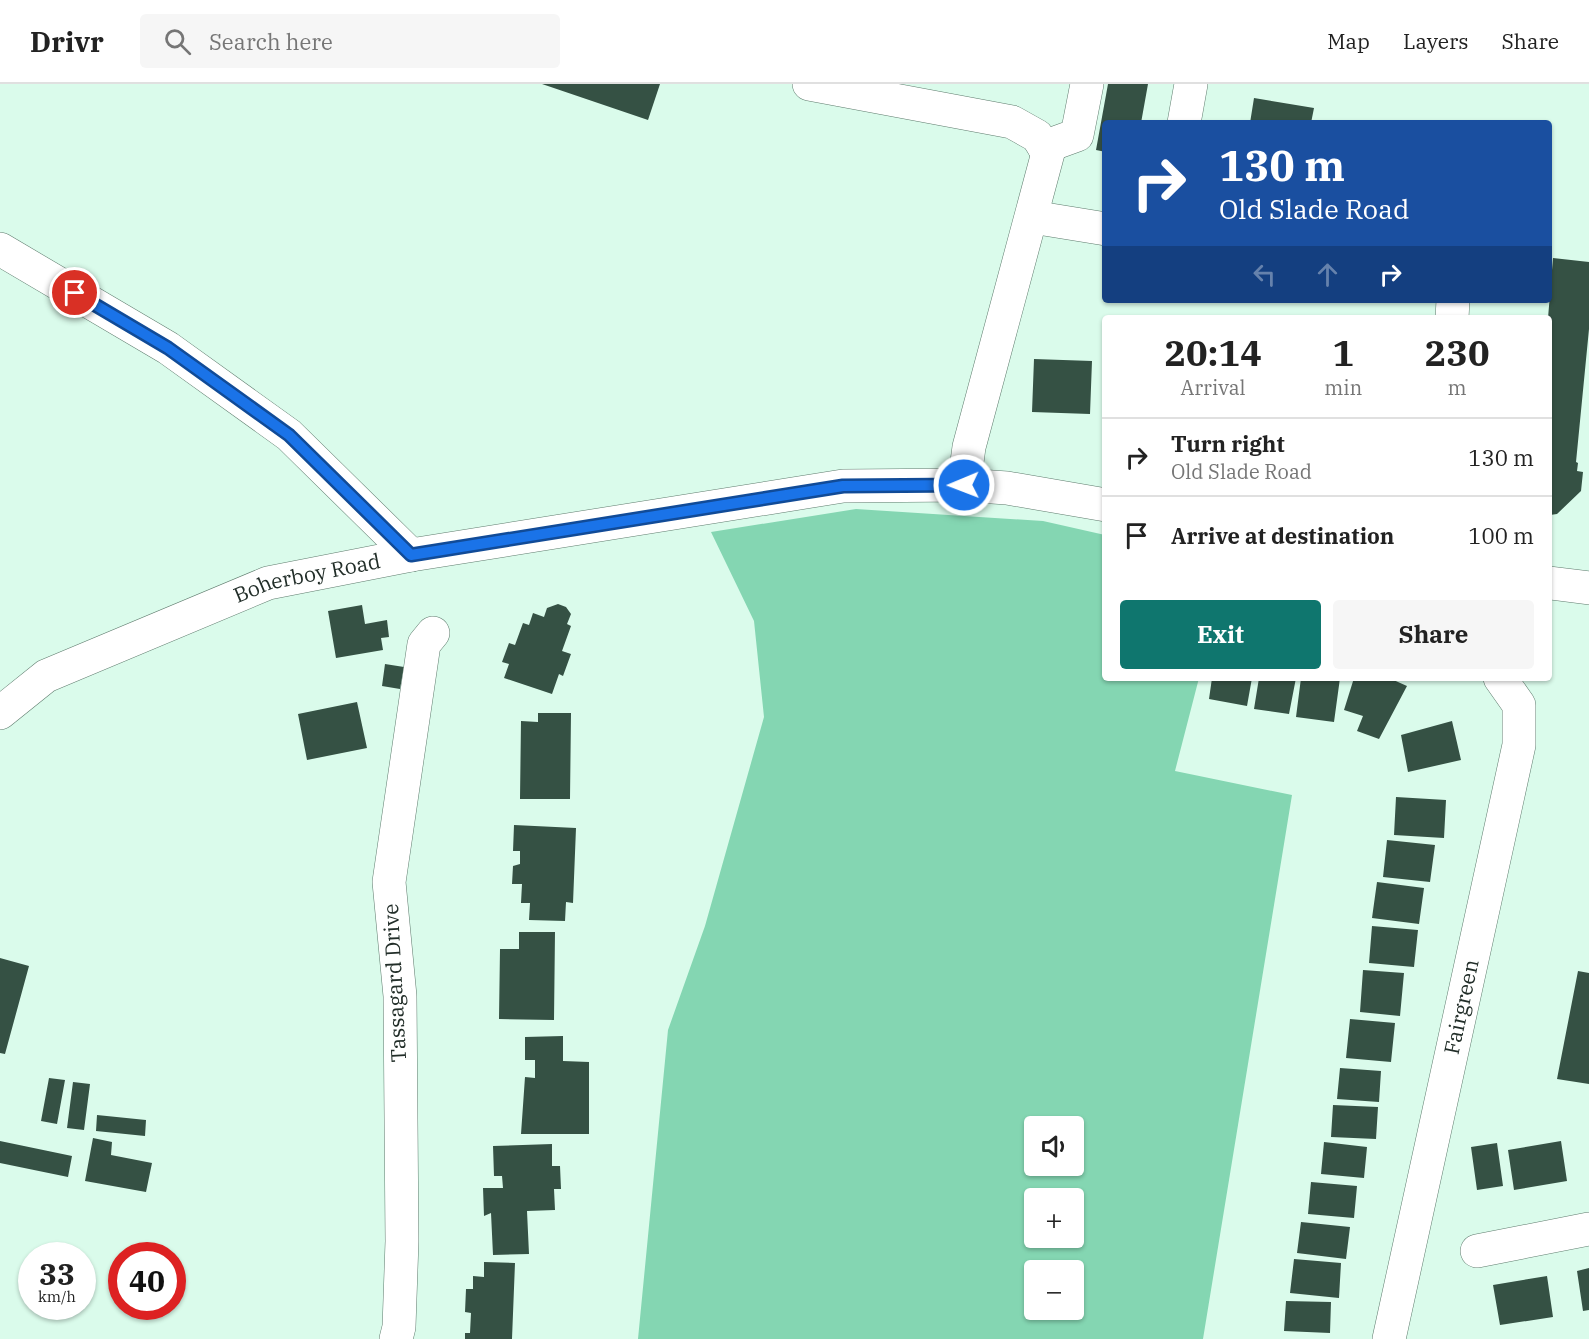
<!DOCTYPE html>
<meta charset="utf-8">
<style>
:root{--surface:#fff;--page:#f6f6f6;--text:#222;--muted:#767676;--line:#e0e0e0;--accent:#0f766e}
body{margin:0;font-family:"IBM Plex Serif",serif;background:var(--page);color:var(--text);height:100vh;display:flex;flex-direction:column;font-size:22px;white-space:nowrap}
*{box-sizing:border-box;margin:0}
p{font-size:20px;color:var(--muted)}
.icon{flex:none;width:33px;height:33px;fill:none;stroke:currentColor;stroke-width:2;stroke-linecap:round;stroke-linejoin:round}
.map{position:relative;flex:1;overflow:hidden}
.panel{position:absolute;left:1102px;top:231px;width:450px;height:366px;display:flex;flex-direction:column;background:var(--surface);border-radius:6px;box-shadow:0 2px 4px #0004}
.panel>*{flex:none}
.top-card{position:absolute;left:1102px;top:36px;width:450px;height:183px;border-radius:6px;box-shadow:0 2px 4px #0004;background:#1a4fa0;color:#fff;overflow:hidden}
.tools{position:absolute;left:1024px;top:1032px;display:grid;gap:12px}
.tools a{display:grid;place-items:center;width:60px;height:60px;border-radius:6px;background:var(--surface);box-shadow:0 2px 4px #0004;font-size:30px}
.speed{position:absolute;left:18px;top:1158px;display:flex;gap:12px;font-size:30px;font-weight:700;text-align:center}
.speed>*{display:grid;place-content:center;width:78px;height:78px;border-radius:50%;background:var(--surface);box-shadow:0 2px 4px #0004;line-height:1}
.speed small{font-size:15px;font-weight:400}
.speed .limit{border:9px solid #d22;background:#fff;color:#111}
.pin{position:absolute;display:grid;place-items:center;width:51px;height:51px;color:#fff;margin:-26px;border:3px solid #fff;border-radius:50%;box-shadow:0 2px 6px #0007}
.me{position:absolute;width:66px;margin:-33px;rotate:269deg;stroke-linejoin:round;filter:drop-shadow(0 0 4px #0008)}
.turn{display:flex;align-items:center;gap:21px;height:126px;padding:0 18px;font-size:27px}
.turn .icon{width:78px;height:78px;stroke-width:2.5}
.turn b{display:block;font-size:42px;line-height:51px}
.lanes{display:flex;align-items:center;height:57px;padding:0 18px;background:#0003;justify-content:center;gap:30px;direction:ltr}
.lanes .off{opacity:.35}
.eta{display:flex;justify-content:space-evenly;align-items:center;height:102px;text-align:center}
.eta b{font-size:36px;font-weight:800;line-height:42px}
.cta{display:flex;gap:12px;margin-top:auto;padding:12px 18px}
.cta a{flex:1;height:69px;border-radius:6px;background:var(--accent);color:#fff;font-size:24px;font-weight:800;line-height:69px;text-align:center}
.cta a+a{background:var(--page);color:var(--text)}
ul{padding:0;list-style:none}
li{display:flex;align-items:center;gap:18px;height:78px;padding:0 18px;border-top:2px solid var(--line)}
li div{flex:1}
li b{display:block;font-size:22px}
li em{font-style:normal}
header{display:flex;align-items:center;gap:36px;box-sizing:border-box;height:84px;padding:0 30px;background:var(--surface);border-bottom:2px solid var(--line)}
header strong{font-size:28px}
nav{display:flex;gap:33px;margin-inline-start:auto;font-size:21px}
.search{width:420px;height:54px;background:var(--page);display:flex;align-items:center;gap:15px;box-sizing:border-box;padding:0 21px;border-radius:6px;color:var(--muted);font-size:22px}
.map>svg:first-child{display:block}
</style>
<header>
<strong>Drivr</strong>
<div class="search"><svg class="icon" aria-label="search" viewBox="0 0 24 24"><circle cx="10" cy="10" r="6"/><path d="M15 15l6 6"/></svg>Search here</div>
<nav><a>Map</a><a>Layers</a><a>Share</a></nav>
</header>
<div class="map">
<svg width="1589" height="1255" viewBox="0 0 1589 1255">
<rect width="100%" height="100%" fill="#dafbeb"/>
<path fill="#84d6b2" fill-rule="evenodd" d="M856 425 1043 437 1105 451 1106 594H1199L1175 687 1292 711 1203 1255H638L668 946 705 842 764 633 754 537 711 448ZM1035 1042H1074V1082H1035ZM1035 1114H1074V1154H1035ZM1035 1186H1074V1226H1035Z"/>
<path fill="#355144" d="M542 0H660L648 36Z
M1108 0H1148L1141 39H1106V68L1096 66Z
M1254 14 1314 24 1311 39H1250Z
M1553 174 1589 178V245L1576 378 1578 379 1577 387 1583 388 1581 407 1557 430 1550 431 1548 234Z
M1034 275 1092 277 1090 330 1032 328Z
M558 520 566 523 571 530 567 540 571 542 562 567 571 570 563 592 559 590 552 610 504 594 509 580 502 578 509 559 515 561 523 539 529 541 533 529 544 533 547 524Z
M362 521 365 540 387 536 389 553 381 554 383 566 336 574 328 527Z
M385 580 404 583 400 605 382 602Z
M1212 594H1252L1247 622 1209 615Z
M1259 594H1296L1289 630 1254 625Z
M1301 594H1340L1334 638 1296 633Z
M1354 594H1389L1407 602 1379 655 1357 647 1363 632 1344 626Z
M357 618 367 664 307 676 298 630Z
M538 629H571L570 715H520L521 637 538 638Z
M1452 637 1461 676 1408 688 1401 651Z
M1396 713 1446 716 1444 754 1394 751Z
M514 741 576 744 573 819 566 818 565 837 529 836 530 819H521L522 800H512L513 782 520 780V767H513Z
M1387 756 1435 761 1430 798 1383 793Z
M1377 798 1424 804 1419 840 1372 834Z
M1372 842 1418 846 1414 883 1369 879Z
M519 848H555L554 936 499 935 500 865H519Z
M0 874 29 882 5 970 0 969Z
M1363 886 1404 889 1400 932 1360 928Z
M1578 887 1589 889V1000L1557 995Z
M1350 935 1395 939 1391 978 1346 974Z
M563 952V977L589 978V1050H521L525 993 535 994V976H525V953Z
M1340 984 1381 987 1379 1018 1337 1015Z
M49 994 65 996 57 1040 41 1037Z
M73 998 90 1000 84 1046 67 1044Z
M1333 1021 1378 1023 1376 1055 1331 1053Z
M97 1031 146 1036 145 1052 96 1047Z
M93 1054 112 1058 111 1071 152 1079 146 1108 85 1097Z
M0 1057 72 1072 68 1093 0 1079Z
M1561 1057 1567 1097 1514 1106 1508 1066Z
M1324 1058 1367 1063 1364 1094 1321 1090Z
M1497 1059 1503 1102 1477 1106 1471 1063Z
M552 1060V1082H560L561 1105H554L555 1126 527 1127 529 1170 493 1171 491 1129 484 1132 483 1104H503L502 1092H494L493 1062Z
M1311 1098 1357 1102 1354 1134 1308 1130Z
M1301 1138 1350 1143 1346 1175 1297 1169Z
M1294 1175 1341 1179 1339 1214 1290 1209Z
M484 1178 515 1179 512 1255H465V1249H470L471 1229 465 1228 466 1205H473V1192L484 1193Z
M1589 1184V1226L1583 1227 1577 1187Z
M1547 1192 1553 1233 1500 1241 1493 1201Z
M1286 1217 1331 1218 1330 1249 1284 1247Z"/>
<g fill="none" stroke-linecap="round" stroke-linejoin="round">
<defs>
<g id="minor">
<path d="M809 0 1012 38 1037 52 1048 69 969 363 964 401"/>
<path d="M1184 39 1191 0"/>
<path d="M1044 63 1077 51 1087 0"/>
<path d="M1032 133 1106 145"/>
<path d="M0 165 168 264 289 351 411 471"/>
<path d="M1452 234 1453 216"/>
<path d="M1550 499 1589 504"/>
<path id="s1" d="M0 629 46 592 268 499 411 471 843 402 964 401 1007 404 1106 421"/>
<path d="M1477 1167 1589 1145"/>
<path d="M396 1255 399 1243 402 1157 400 912 389 798 424 560 433 549"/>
<path id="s2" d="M1389 1255 1519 661V621L1500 594"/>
</g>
</defs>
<use href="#minor" stroke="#5f7c6e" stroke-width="34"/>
<use href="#minor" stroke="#fff" stroke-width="33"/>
</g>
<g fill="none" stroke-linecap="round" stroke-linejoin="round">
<defs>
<path id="route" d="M75 209 168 264 289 351 411 471 843 402 964 401"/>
</defs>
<use href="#route" stroke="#114b97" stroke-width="15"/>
<use href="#route" stroke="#1a73e8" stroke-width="10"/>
</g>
<g text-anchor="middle" stroke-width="6" stroke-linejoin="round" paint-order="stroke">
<g font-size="21" fill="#222e29" stroke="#fff">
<text dy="7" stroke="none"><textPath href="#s1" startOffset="339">Boherboy Road</textPath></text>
<text transform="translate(395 899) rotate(-93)" y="7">Tassagard Drive</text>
<text dy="7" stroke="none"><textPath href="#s2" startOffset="340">Fairgreen</textPath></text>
</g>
</g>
</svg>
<div class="tools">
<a><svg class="icon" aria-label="sound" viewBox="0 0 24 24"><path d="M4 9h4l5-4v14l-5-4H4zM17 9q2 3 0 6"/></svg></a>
<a>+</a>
<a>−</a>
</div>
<div class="speed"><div>33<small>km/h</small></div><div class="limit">40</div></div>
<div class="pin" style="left:75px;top:209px;background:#d93025"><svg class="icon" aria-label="arrive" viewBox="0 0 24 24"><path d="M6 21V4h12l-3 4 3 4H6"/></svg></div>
<svg class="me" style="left:964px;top:401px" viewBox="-20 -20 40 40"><circle r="17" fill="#1a73e8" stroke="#fff" stroke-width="3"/><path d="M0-11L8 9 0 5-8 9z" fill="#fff"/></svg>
<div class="top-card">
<div class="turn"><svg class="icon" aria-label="right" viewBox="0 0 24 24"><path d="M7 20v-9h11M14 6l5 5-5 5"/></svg><div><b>130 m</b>Old Slade Road</div></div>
<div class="lanes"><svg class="icon off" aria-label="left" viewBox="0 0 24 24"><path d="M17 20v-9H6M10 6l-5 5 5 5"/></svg><svg class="icon off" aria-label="ahead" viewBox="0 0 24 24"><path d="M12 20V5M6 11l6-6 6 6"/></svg><svg class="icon" aria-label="right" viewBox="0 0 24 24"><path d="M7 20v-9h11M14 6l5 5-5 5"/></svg></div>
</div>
<section class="panel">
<div class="eta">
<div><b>20:14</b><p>Arrival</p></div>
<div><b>1</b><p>min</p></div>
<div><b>230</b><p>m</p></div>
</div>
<ul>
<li><svg class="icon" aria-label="right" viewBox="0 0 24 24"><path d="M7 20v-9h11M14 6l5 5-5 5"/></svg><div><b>Turn right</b><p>Old Slade Road</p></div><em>130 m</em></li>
<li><svg class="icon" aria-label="arrive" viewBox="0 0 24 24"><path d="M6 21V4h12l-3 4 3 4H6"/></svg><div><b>Arrive at destination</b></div><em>100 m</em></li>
</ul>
<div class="cta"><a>Exit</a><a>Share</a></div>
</section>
</div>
